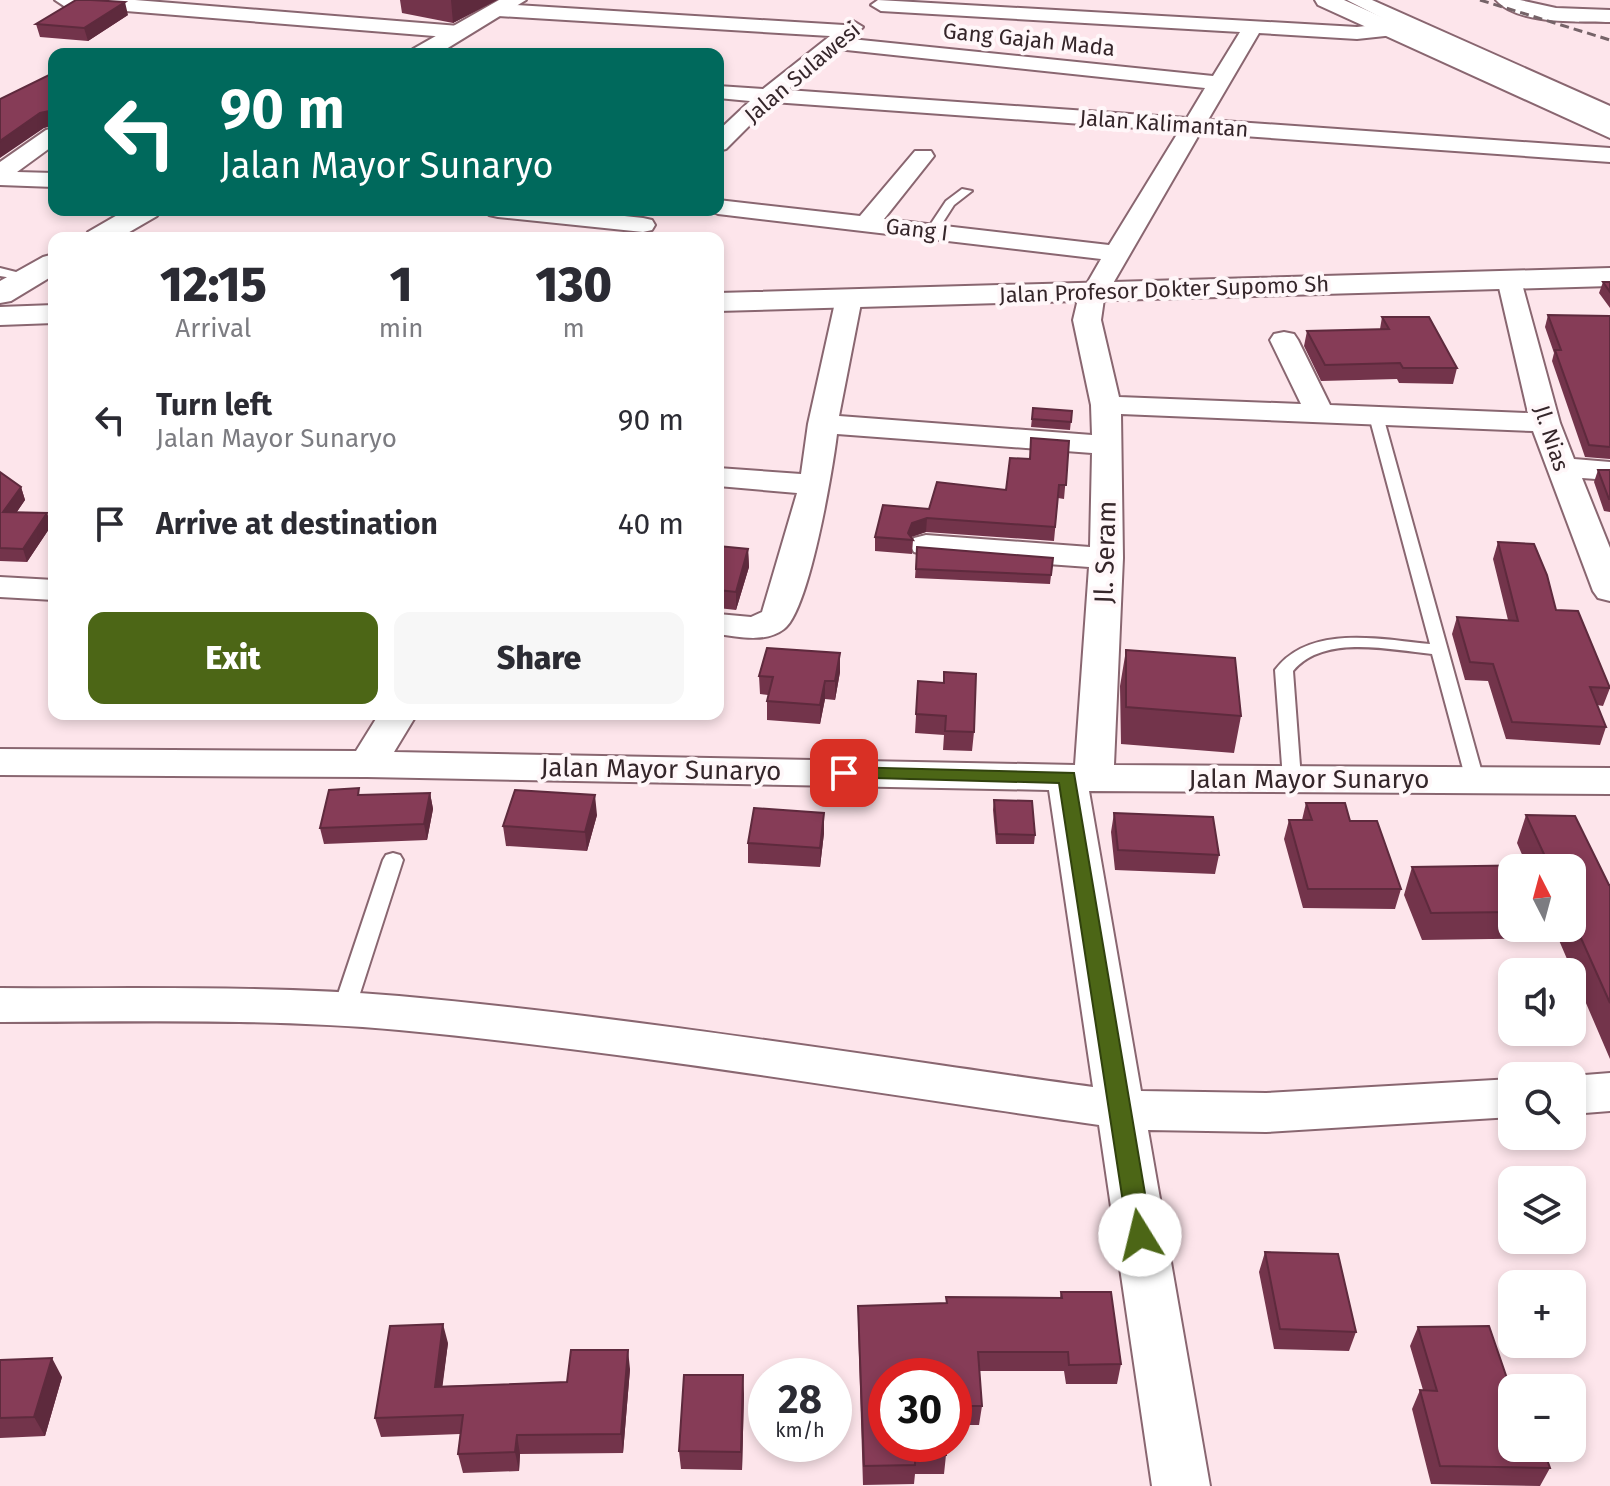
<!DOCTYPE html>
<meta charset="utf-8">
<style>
:root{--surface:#fff;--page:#f7f7f7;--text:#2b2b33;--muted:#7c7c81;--accent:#4c6616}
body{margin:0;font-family:"Fira Sans",sans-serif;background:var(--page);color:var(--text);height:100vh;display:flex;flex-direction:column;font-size:30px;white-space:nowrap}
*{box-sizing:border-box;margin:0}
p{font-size:26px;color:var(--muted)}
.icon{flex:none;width:44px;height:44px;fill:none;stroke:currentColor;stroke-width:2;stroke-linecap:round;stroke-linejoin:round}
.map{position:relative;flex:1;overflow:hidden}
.side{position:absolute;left:48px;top:232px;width:676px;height:488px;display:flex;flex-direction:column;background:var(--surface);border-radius:16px;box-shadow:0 4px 12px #0003}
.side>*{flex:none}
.guide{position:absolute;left:48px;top:48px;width:676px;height:168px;border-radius:16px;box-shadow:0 4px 12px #0003;background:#00695c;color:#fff;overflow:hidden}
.needle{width:52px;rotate:354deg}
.buttons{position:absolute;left:1498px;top:854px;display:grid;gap:16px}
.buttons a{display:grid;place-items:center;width:88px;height:88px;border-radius:16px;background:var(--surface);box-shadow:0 4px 12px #0003;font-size:40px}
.speed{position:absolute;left:748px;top:1358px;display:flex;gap:16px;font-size:40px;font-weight:700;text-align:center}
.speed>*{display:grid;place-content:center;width:104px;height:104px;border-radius:50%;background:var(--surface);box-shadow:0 4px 12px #0003;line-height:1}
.speed small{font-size:20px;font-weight:400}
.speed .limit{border:12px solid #d22;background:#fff;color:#111}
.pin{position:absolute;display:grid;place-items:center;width:68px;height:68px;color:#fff;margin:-34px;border-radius:16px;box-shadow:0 4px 12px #0006}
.me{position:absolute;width:88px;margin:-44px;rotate:351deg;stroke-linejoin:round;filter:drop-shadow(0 0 6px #0008)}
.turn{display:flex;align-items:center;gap:28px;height:168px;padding:0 40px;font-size:36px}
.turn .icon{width:104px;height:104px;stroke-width:2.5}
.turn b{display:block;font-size:56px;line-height:68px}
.eta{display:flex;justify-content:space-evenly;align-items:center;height:136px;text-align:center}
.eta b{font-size:48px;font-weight:800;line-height:56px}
.cta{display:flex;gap:16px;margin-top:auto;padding:16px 40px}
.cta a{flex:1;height:92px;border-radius:16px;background:var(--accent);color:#fff;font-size:32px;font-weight:800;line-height:92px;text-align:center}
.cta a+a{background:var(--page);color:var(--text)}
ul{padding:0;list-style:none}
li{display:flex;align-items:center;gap:24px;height:104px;padding:0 40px}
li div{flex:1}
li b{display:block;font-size:30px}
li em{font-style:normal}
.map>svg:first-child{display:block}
</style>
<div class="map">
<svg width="1610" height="1486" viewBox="0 0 1610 1486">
<rect width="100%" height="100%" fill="#fde5eb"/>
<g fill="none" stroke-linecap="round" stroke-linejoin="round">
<defs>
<path id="lane" d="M962 189 972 191 954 205 936 233H928L926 231 946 201Z
M0 268 36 277 30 281 0 276Z
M1376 412 1383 416 1484 780 1482 784 1475 786 1466 780 1432 654C1390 650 1324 634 1293 671L1301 779 1292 785 1283 779 1275 670C1309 624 1380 639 1430 644L1369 416Z
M393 853 400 855 403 860 355 1009 352 1015 344 1017 336 1015 333 1009 383 860 386 855Z"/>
<path id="street" d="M55 0H135L459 26 469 32 459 38 64 6Z
M878 0 1357 27 1392 23 1347 0H1372L1610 106V121L1413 33 1357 39 1259 33 1208 120 1610 148V162L1200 133 1104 299 1101 320 1119 397 1301 404 1270 340 1274 334 1284 332 1294 334 1298 340 1330 405 1528 413 1497 279 1501 273H1519L1560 423 1574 459 1610 462V480L1582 478 1610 548V601L1598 598 1593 591 1533 431 1121 414 1123 558 1114 765 1610 768V794L1089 791 1141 1091 1266 1093 1512 1079V1117L1266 1132 1148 1130 1210 1486H1152L1099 1125C866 1092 633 1052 399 1030 267 1018 132 1022 0 1022V988C132 989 266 985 399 996 631 1017 862 1055 1093 1087L1049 790 367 777 0 775V749L356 751 379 714H417L394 752 1075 765 1089 567 926 555 914 552 910 545 914 538 926 535 1090 547 1092 453 837 434C833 469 809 611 784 629 766 643 739 637 718 634V614L751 617 762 612 797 493 718 486V468L801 474 808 424 836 298 840 292H858L862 298 839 416 1092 435 1091 405 1073 320 1078 299 1101 259 718 214 708 210H718V200L860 216 915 151H931L934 156 884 219 1109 245 1179 131 773 102 726 149 718 151V131L750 101 718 98V86L763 89 830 36 498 16 488 10 498 4 844 25 853 21 863 27 851 39 1213 76 1240 32 881 11 871 5ZM837 49 1205 88 1187 118 787 90Z
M1496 0H1520L1556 8 1610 10V22C1579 21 1518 25 1496 0Z
M54 128V145L17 172 54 173V187L0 185V162L46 130Z
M486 210H569L643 218 652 220 655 225 652 230 643 232 498 217 489 215Z
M0 577 54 580V600L0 597Z
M1610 1073V1111L1572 1114V1076Z"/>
<path id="secondary" d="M1315 0H1344L1610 120V138L1318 5Z
M1610 268V286L718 311V293Z
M54 305V323L0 325V307Z"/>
<path id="primary" d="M499 0H526L438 54H409L413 49Z
M126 210H161L157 216 119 238H84L88 232Z
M54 254V275L11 301 0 303V281L43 257Z"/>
</defs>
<use href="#lane" stroke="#896670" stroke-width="4"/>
<use href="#street" stroke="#896670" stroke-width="4"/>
<use href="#secondary" stroke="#896670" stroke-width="4"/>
<use href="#primary" stroke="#896670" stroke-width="4"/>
<use href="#lane" fill="#fff" fill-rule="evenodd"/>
<use href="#street" fill="#fff" fill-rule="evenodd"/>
<use href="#secondary" fill="#fff" fill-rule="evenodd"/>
<use href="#primary" fill="#fff" fill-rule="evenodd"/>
<path stroke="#756368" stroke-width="3" stroke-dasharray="9 5" stroke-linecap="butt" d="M1480 0 1610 40"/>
</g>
<path fill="#73344b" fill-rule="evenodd" d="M400 0H497L453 23 402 13Z
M128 15 88 41 40 37 36 24Z
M54 73V126L53 125 44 128Z
M1603 282H1610V308L1599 293Z
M1548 315 1610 316V459L1585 457 1552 361 1554 353 1545 327Z
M1382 317 1457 368 1453 384 1399 383 1397 379 1321 381 1304 346 1307 331 1380 329Z
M1033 408 1072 411 1070 430 1031 427Z
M1069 441 1064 499 1058 498 1054 541 926 532 911 537 913 540 912 554 875 551V537L929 509 1006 490 1029 459Z
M1598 470H1610V512L1604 511 1594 482Z
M0 472 21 487 25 500 16 513H47L51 526 27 562 0 561Z
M1498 542 1556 610 1610 688 1603 706 1597 705 1606 727 1600 745 1506 739 1488 681 1465 680 1452 634 1457 617 1508 620 1493 559Z
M718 546 748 549 749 567 736 610 718 608Z
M917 547 1053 558 1050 584 915 578Z
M1126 650 1241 716 1234 753 1121 744 1120 686Z
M840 672 835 700 825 699 820 724 767 720V701L768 695 760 694 759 676Z
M918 681 944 683 974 732 972 751 943 750 944 735 915 733Z
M430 793 433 809 427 840 324 844 320 828 361 795Z
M994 800 1035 835 1034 844H996L993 810Z
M1306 803 1350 821 1401 889 1395 909 1303 908 1284 839 1289 820H1302Z
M824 813V833L820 867 748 863V843Z
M1114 813 1219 855 1215 874 1115 870 1111 832Z
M597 815 587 851 506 846 503 826Z
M1526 815 1610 885V1059L1558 938 1422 940 1404 895 1412 867 1527 866 1517 843ZM1512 868H1572V928H1512Z
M1265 1252 1356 1332 1349 1351 1274 1349 1259 1272Z
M1061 1292 1121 1364 1117 1384H1066L1064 1371H979L982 1406 979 1425H954V1376H886L946 1455 944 1474H915L914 1484 863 1485 858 1325V1306L946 1303V1297L1060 1298Z
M1418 1327 1511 1393 1550 1468 1540 1486 1431 1484 1412 1409 1420 1390H1423L1410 1346Z
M448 1343 442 1386 567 1382 630 1369 623 1453 520 1454 519 1471 463 1473 458 1454 460 1434 381 1437 375 1418Z
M0 1360 62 1377 45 1436 0 1438Z
M744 1394 742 1470 681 1469 679 1451Z"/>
<path fill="#5e2a3d" d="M451 0H497L453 23Z
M125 2 128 15 88 41 84 28Z
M49 111 53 125 44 128 0 158V141L40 113Z
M21 487 25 500 8 525 3 512Z
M47 513 51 526 27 562 23 549Z
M927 518 926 532 911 537 910 540 908 533 912 523Z
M748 549 749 567 736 610V592Z
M840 653V672L835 700V681Z
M825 681V699L820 724V705Z
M430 793 433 809 427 840 424 824Z
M595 795 597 815 587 851 585 832Z
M824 813V833L820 867V848Z
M443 1324 448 1343 440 1406 435 1387Z
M628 1350 630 1369 623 1453 621 1434Z
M52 1358 62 1377 45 1436 34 1417Z
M743 1375 744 1394 742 1470 741 1452Z
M517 1435 520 1454 519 1471 515 1452Z"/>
<path fill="#863c57" stroke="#5e2a3d" stroke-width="2" d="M76 0H91L125 2 84 28 36 24Z
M53 73 54 115H53L49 111 40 113 0 141V99Z
M1603 282H1610V292Z
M1548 315 1610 316V447L1589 445 1555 350H1561Z
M1382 317H1429L1457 368H1403L1400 363 1325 365 1307 331 1389 329Z
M1033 408 1072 411 1071 422 1032 419Z
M1031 438 1069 441 1066 485H1059L1055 527 927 518 912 523 908 533 913 540 875 537 883 505 929 509 937 482 1006 490 1010 458 1030 459Z
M1598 470H1610V499H1609Z
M0 472 21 487 3 512 47 513 23 549 0 548Z
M1498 542 1534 544 1547 575 1556 610 1578 611 1610 688 1590 687 1606 727 1512 722 1493 664 1470 662 1457 617 1518 621Z
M718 546 748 549 736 592 718 590Z
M917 547 1053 558 1051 575 916 569Z
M767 648 840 653 835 681H825L820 705 767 701 773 677 759 676Z
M1126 650 1235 658 1241 716 1126 707Z
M944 672 976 674 974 732 945 731 946 716 916 714 918 681 944 683Z
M359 788 358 795 430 793 424 824 320 828 329 790Z
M515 790 595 795 585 832 503 826Z
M994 800 1032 801 1035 835 997 834Z
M1306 803H1345L1350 821H1377L1401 889H1308L1289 820H1312Z
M754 808 824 813 820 848 748 843Z
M1114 813 1213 817 1219 855 1118 850Z
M1526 815 1575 816 1609 885H1610V1003L1572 918V868H1512V912L1431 913 1412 867 1549 865Z
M1265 1252 1338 1254 1356 1332 1280 1329Z
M1061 1292H1111L1121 1364 1069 1365 1068 1352H978L982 1406H954V1376H886V1444H945L946 1455 915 1456V1465L864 1466 858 1306 947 1303 946 1297 1062 1298Z
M443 1324 435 1387 567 1382 571 1350H628L621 1434 517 1435 515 1452 458 1454 463 1415 375 1418 390 1326Z
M1489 1326 1512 1393V1448H1543L1550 1468 1440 1466 1420 1390 1437 1391 1418 1327Z
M52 1358 34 1417 0 1418V1360Z
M684 1375H743L741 1452 679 1451Z"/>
<path fill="#4c6616" stroke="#31420e" stroke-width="2" d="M844 767 1074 773 1152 1235 1148 1242 1140 1245 1131 1242 1128 1235 1059 783 838 777 835 773 838 769Z"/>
<g text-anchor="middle" stroke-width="8" stroke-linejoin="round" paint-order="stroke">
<g font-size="22" fill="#35262a" stroke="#fff7f9">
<text transform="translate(1029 39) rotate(6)" y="8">Gang Gajah Mada</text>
<text transform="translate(802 72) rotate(-40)" y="8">Jalan Sulawesi</text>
<text transform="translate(1164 123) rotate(4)" y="8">Jalan Kalimantan</text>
<text transform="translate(917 229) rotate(7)" y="8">Gang I</text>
<text transform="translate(1164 289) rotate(-2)" y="8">Jalan Profesor Dokter Supomo Sh</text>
<text transform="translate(1552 438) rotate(72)" y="8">Jl. Nias</text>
</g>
<g font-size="26" fill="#35262a" stroke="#fff7f9">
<text transform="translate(1105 552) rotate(-88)" y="9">Jl. Seram</text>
<text transform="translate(661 769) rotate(1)" y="9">Jalan Mayor Sunaryo</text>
<text x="1309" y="788">Jalan Mayor Sunaryo</text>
</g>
</g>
</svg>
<div class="buttons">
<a><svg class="needle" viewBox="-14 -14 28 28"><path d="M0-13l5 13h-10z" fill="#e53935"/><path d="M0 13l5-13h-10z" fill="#7c7c81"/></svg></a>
<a><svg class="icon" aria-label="sound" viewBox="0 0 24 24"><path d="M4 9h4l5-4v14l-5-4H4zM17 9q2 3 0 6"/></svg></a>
<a><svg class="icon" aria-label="search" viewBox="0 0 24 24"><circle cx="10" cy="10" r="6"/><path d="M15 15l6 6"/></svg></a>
<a><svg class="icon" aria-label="layers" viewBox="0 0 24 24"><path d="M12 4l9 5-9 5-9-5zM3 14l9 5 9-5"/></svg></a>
<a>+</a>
<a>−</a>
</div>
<div class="speed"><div>28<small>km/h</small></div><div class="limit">30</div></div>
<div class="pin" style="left:844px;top:773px;background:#d93025"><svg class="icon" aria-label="arrive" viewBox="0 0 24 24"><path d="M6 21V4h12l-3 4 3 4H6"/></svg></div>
<svg class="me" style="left:1140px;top:1235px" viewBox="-20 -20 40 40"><circle r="19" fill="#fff"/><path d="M0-13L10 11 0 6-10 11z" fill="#4c6616"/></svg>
<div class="guide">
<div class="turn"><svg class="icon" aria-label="left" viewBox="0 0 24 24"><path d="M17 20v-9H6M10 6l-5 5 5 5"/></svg><div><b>90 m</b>Jalan Mayor Sunaryo</div></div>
</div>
<section class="side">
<div class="eta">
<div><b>12:15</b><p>Arrival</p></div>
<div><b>1</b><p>min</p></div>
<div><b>130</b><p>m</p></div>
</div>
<ul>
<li><svg class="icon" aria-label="left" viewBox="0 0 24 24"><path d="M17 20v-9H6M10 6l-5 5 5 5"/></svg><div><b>Turn left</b><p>Jalan Mayor Sunaryo</p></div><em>90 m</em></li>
<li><svg class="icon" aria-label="arrive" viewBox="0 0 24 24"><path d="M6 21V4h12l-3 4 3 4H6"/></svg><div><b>Arrive at destination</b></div><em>40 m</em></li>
</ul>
<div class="cta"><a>Exit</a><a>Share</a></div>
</section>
</div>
